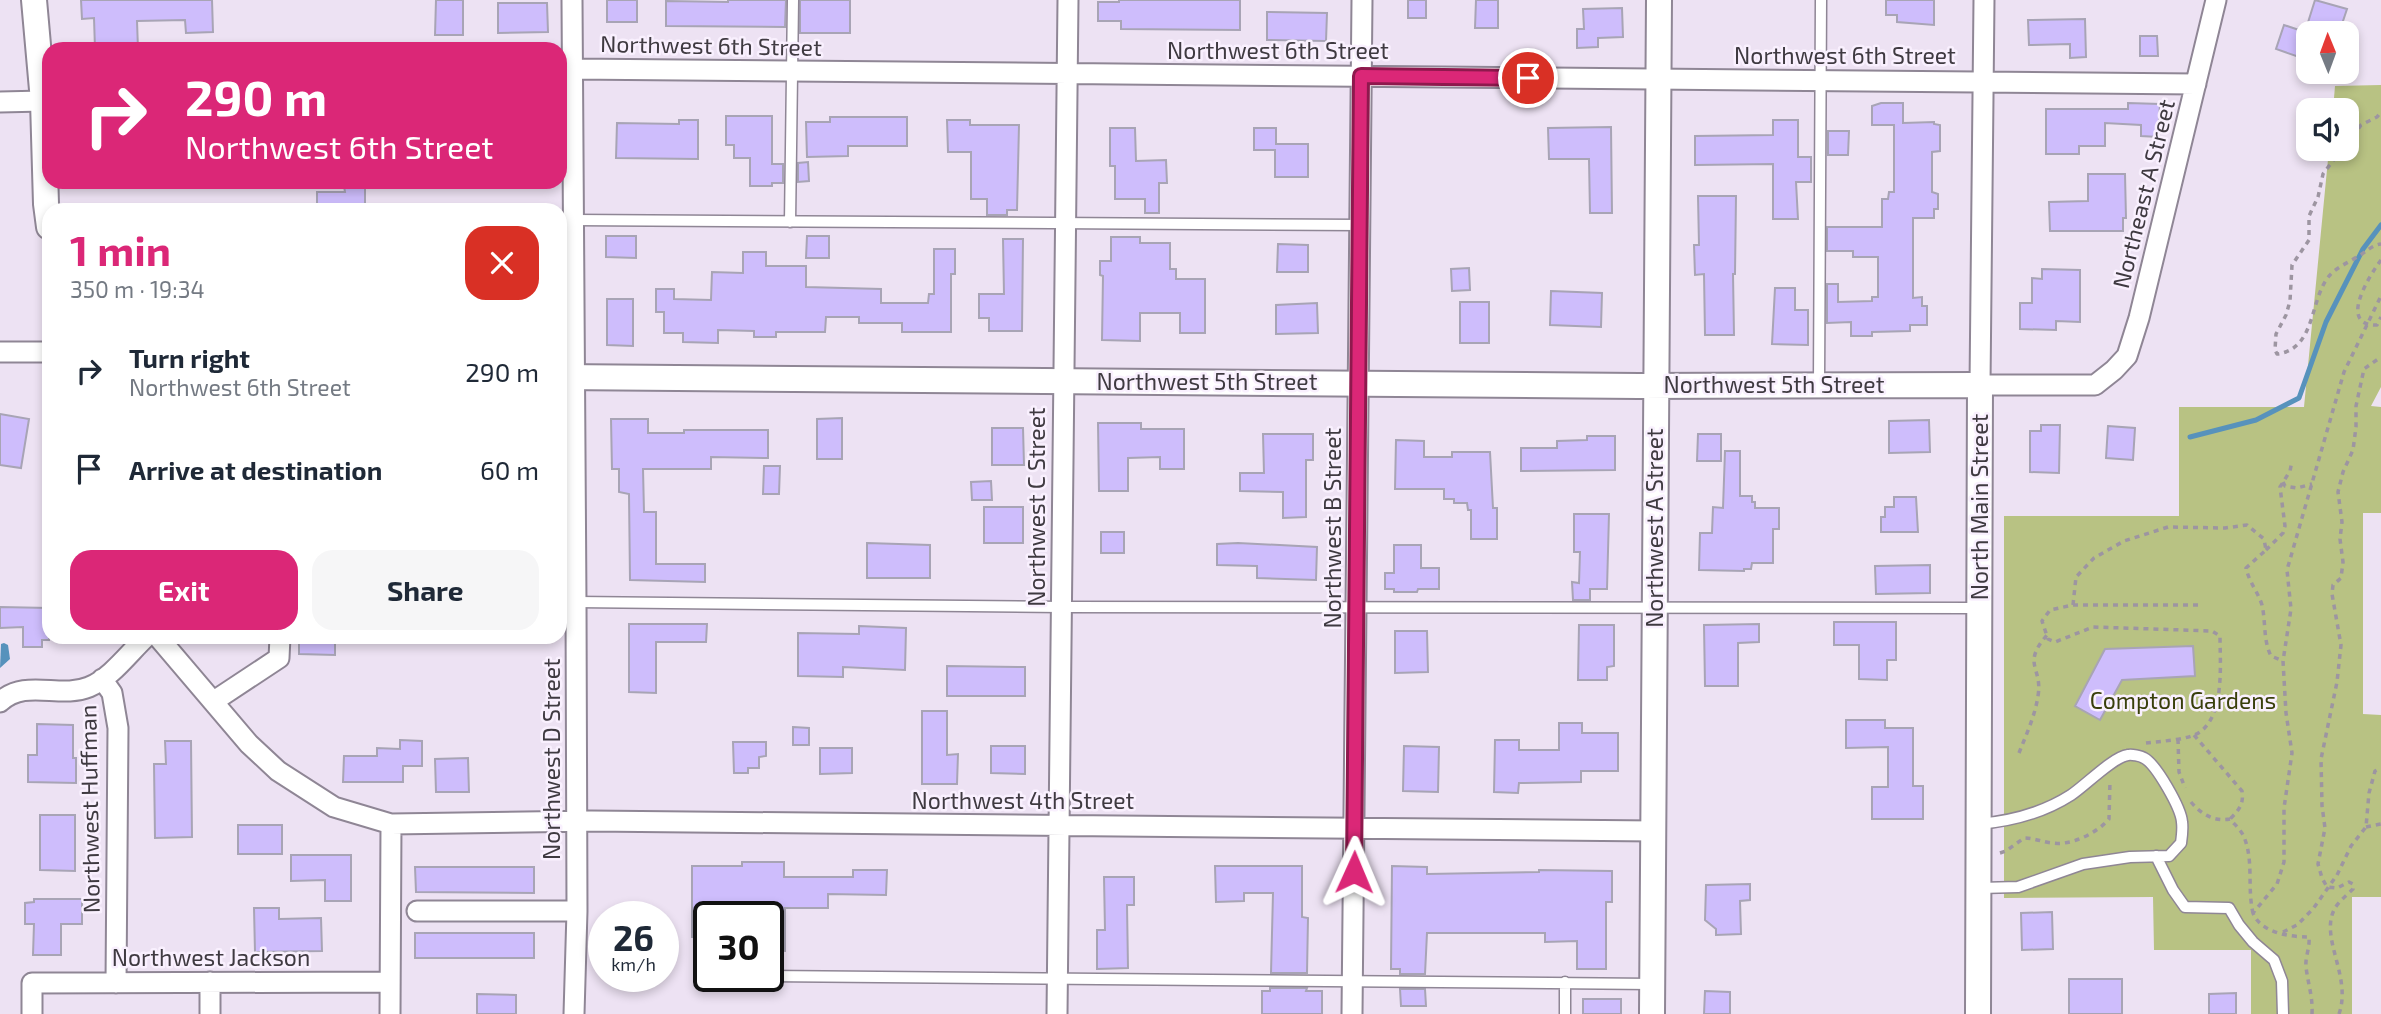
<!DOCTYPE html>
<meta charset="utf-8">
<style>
:root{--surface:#fff;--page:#f6f6f7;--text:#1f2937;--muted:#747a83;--accent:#db2777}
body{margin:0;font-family:"Exo 2",sans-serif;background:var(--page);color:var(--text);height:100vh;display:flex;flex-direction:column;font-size:26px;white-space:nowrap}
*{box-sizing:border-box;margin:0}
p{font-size:23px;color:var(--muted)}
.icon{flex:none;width:38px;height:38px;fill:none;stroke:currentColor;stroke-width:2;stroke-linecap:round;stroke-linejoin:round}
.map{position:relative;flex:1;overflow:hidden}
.side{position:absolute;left:42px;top:203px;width:525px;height:441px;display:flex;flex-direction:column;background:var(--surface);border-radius:21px;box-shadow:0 4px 10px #0003}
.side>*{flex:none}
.top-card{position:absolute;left:42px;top:42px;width:525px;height:147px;border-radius:21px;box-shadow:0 4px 10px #0003;background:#db2777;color:#fff;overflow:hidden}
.needle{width:46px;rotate:359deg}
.tools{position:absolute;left:2296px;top:21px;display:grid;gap:14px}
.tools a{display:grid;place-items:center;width:63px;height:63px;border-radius:14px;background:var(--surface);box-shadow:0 4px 10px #0003;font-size:35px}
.speed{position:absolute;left:588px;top:901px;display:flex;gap:14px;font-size:35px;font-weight:700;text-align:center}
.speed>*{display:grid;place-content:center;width:91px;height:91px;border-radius:50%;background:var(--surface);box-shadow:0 4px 10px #0003;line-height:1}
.speed small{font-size:18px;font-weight:400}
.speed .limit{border:4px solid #111;border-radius:10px;background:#fff;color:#111}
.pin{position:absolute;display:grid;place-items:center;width:60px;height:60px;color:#fff;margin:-30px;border:4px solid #fff;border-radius:50%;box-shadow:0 2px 7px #0007}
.me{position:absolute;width:77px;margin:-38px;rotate:1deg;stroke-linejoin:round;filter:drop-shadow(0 0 5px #0008)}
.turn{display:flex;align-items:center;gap:24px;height:147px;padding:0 28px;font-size:32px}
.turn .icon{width:91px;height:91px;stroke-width:2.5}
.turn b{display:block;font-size:49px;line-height:60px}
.round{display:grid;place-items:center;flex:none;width:74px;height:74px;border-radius:21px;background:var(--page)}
.head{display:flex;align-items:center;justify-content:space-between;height:119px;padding:0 28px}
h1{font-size:42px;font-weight:700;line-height:52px;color:var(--accent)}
.primary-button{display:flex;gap:14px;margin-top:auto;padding:14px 28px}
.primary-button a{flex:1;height:80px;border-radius:21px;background:var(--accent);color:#fff;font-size:28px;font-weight:700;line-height:80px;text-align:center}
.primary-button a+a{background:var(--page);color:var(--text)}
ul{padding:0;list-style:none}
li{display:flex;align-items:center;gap:21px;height:98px;padding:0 28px}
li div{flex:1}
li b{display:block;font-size:26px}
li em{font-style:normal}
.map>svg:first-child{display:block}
</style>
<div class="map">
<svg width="2381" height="1014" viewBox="0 0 2381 1014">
<rect width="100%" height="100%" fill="#ede2f3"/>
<path fill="#b8c283" d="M2381 85V387L2371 406 2381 407V513H2363V714L2381 715V897H2352V1014H2251V950H2154L2153 897 2004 898V516H2179V407H2304L2329 149H2347V110H2333L2335 86Z"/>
<path fill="#5792bc" d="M4 643 8 645 10 659 0 668 1 644Z"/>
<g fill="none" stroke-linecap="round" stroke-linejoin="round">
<path stroke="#5792bc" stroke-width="5" d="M2190 437 2256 420 2299 398 2326 322 2363 249 2381 225"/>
</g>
<path fill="#cebdfc" stroke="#a8a4b5" stroke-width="2" d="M81 0H212L213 32 186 33 185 20 137 21 138 49H95L94 18 82 19Z
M436 0H463V35H435Z
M607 0H637V22H607Z
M728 0H786L785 27 666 26V1L728 2Z
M800 0H850V33H800Z
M1119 0H1240V30L1121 29V21H1098V2H1119Z
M1408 0H1426V18H1408Z
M1476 0H1498V28H1475Z
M1886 0H1934V25L1897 22V15H1886Z
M2315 0 2347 9 2339 33H2307L2308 60 2276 49 2284 25 2305 32Z
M498 3H547L548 32 498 33Z
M1622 8 1623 37 1598 38V47L1577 48V29H1584L1583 9Z
M1267 12 1327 13 1326 41 1267 40Z
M2085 19 2086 57 2070 58V44L2029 45 2028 20Z
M2140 36H2157L2158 56H2140Z
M1881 103H1903V123L1934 122V124L1940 125V151L1932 152V192L1938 194V209H1934V218H1913V298L1922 297V306H1927V325H1910V331L1872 332V336H1851V322L1827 323V284H1838V302L1872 301V297H1878V257H1853V251H1827V227H1882V199H1888L1889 192H1894V125H1872V106Z
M2128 103 2160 104 2158 137 2141 136V125L2105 123V146H2079V154H2046V109H2128Z
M726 116H772V164H783V183H772V186H750V158H734V145H726Z
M830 117H907V146H848V156L807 157 806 122H830Z
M679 120H698V159L616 158 617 123 679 124Z
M947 120H970V125H1019L1017 210H1007V215H987V199H971V152H948Z
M1773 120H1798V157H1811V182H1796L1798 219H1773V164L1695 165V136L1773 135Z
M1611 127 1612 213H1590L1589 159H1549L1548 128Z
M1110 128H1135L1136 161 1166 160 1167 183H1159V213H1145V199H1115V166H1110Z
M1254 128H1276V144H1308V177H1275V150H1254Z
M1828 131H1849L1848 155H1828Z
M808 162 809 181 798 182V163Z
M2088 174H2125L2126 218H2123V231H2050L2049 202 2088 201Z
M344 186H365V210H317V192H345Z
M1698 196H1736L1735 274H1733L1734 335H1705L1704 274 1695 275 1694 245H1699Z
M606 236H636V258L606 257Z
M807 236H829V258H806Z
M1111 237H1140V243H1170V269H1176V279H1205V333H1180V313H1140V341L1102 340 1103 276 1100 275V261H1111Z
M1003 239H1023L1022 331H989V318H979V294H1004Z
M1278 244 1308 245V272H1277Z
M934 249H955V274H951V332H902V323H859V317H826L825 332H776V337H754V331L718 330V343L683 342V333H664V312H656V289H674V299L711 300 712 272 743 273V252H766V266H806V287L881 289V303H928L929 294H934Z
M1469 268 1470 290 1452 291 1451 269Z
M2042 269 2080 270V322L2056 321V330L2020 329V303H2032V278L2042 279Z
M1775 288H1795V310H1808V345L1772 344Z
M1551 291 1602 293 1601 327 1550 325Z
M607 299H633V346L607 345Z
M1460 302H1489V343H1460Z
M1317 303 1318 333 1276 334V305Z
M0 414 29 419 21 468 0 465Z
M842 418V459H817V419Z
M611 419H648V433H684V430H768V458L711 457V469H643L644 512H656V564H705V582L630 580 629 494 619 492V469H612Z
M1929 420 1930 452 1889 453V421Z
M1098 423H1141V429H1184V469H1160V457L1128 458V491H1099Z
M2041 425H2060L2059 473 2030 472V431H2041Z
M2108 426 2135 428 2133 460 2106 458Z
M992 428H1023L1024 465H992Z
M1263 434H1313V460H1306V517L1283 518V492L1240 491V473H1264Z
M1698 434H1721V461H1697Z
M1587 436H1615V470L1521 471V448H1557V441L1587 440Z
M1396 440 1424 441V457H1452V452H1490L1493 508H1497V539H1471V510H1468L1467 503H1454V499H1444V489H1395Z
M1725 451H1740V496H1752V502H1755V508H1779V529H1773V563H1752L1751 569H1744V571L1699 570 1700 533H1712L1713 507 1723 508Z
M764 466H780L779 494H763Z
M991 481 992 500H972L971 482Z
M1894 497H1916L1918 532H1881V517H1885V507H1894Z
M984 507H1023V543H984Z
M1574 514H1609L1607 589H1590V600H1573L1572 582 1579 583 1580 552H1574Z
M1101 532H1124V553H1101Z
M867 543 930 545V578H867Z
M1238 543 1317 547 1316 580 1257 578V566L1217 565V544Z
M1394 545H1421V568H1439V589H1418L1417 592H1394V589H1385V573H1394Z
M1930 565V593L1876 594 1875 566Z
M0 607 49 608V640H42V647H23V627L0 628Z
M1834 622H1896V660H1887V680L1859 679V645H1834Z
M629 624H707L706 642H656V693L629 692Z
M1759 624V642L1738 643V686H1705L1704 625Z
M1579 625H1614V666L1607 667V680H1578Z
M859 626 906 628 905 670 843 667V677L798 676V633L859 634Z
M1395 631H1427L1428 672 1395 673Z
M299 637H335V655L299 654Z
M2193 646 2195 676 2122 680 2100 720 2075 706 2105 649Z
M947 666 1025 667V696H947Z
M922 711H947V755L958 754 957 784H922Z
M1846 720H1885V728H1913V786H1923V819H1872V787H1888V747L1846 748Z
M1559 723H1582V733H1618V771H1581V782L1519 783 1518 793 1494 792 1495 740H1519V750H1559Z
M37 724 73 725V758H76V783L28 782V755H37Z
M793 727 809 728V745H793Z
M400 740 422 741V766H403V782H343L344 756H377V748L400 749Z
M165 741H191L192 837 155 838 154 764H166Z
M733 742H766V756L759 757V768H748V773H734Z
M991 746H1025V774L991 773Z
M1404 746 1439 747 1438 792 1403 791Z
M820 748H852V773L820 774Z
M468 758 469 792H436L435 759Z
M40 815H75V871L40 870Z
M238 825H282V854H238Z
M291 855H351V901H325V880L291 881Z
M742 862H784V877H853V870H887L886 895 828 894V908H785V951L768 950V917H709V937H692V866H742Z
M1215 866H1302V917L1308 918 1307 973H1271L1273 893H1244V901L1216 902Z
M1392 866 1427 867V874L1539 872V870L1612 871V902H1606V969H1577V941L1545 942V933H1427L1425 974H1400V969H1391Z
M415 867H534V893L416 892Z
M1104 877H1134V905H1127L1128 968 1097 969V930H1105Z
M1750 884V900L1740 901 1741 934 1716 935V929L1705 920 1706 885Z
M34 899H82V924H61V955H33L34 924H25V903L34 902Z
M254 908H279V919L321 918 322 951 255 952Z
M2052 912 2053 949 2022 950 2021 913Z
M415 933H534V958H415Z
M2069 979H2122V1014H2069Z
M1270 988H1307L1306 991H1322V1014H1262V991H1270Z
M1400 989H1425L1426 1006H1401Z
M1705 991 1730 992V1014H1704Z
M2236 993V1014H2209V994Z
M477 994 516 995V1014H477Z
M1583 999H1621V1014H1583Z"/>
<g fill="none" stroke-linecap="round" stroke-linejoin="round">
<defs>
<path id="service" d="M574 220 1360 225
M790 222 793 0
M1819 384 1821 0
M576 602 1061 607 1979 608
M1979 824C2013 821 2043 813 2071 795 2086 785 2113 757 2128 755 2131 754 2141 756 2144 758 2156 764 2181 808 2182 822 2183 829 2182 836 2181 843L2169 856 2130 857 2083 864 2018 887 1980 888
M2156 856 2173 890 2185 907 2229 908 2239 925 2253 942 2274 960 2282 981 2283 1014
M703 975H709
M768 976C1063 981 1357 979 1652 984
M1565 1014V982"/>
<path id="minor" d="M572 0 576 602 577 911 574 1014
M1984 0 1980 385H2095L2114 370 2127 356 2139 318 2216 0
M573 69 2196 84
M0 102 43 101
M0 352H49
M158 637 249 744 278 771 334 807 391 824 591 821 1655 831
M102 679 112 693 118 728 116 983
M214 701 279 658 280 637
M0 702C25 678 60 699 89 687 111 678 129 653 146 637
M417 911H577
M210 982V1014
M32 1014V983L390 982
M390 1014 391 824
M1057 1014 1068 0
M1352 1014 1362 0"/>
<path id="tertiary" d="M34 0 43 101 46 204 49 227
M560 377 1639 386 1980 385 1978 1014
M1652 1014 1659 0"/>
</defs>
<use href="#service" stroke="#8f8695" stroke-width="13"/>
<use href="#minor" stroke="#8f8695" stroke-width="23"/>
<use href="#tertiary" stroke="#8f8695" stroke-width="28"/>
<path stroke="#9d95a1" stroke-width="3.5" stroke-dasharray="5 5" stroke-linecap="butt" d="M2347 145 2361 125 2377 117 2381 112
M2342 149 2323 174 2318 197 2309 216V240L2292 265 2290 301 2286 315 2276 334 2275 350 2277 354C2317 349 2309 298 2330 275 2336 268 2349 262 2357 257 2366 252 2372 245 2381 244
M2381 260C2370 275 2337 326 2377 325L2381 317
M2283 482 2285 486 2297 488 2312 484
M2266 550 2283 533 2285 526 2280 487 2290 471 2292 461
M2073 605H2198
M2194 735 2242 791C2244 804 2239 810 2230 819
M2178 739 2179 772 2185 788
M2146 743C2161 741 2189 740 2200 732 2225 714 2220 663 2220 636L2212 631 2093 627 2055 642 2048 639 2042 621 2050 610 2073 605 2076 577 2094 558 2124 541 2168 527 2225 528 2247 525 2264 539 2266 550 2246 568C2249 582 2258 592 2262 605 2266 623 2263 640 2271 656L2283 661
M2019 753C2026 735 2035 716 2038 696 2043 667 2021 665 2047 635
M2191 802C2201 814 2214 822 2230 819 2235 825 2241 830 2244 837 2254 861 2247 888 2253 913
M2366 827 2381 824
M2000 853 2006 851 2024 838C2034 838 2042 842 2052 843 2071 846 2097 833 2109 819L2110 781
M2283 932 2297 925 2313 909 2337 875 2351 846 2366 827 2369 793 2375 771 2381 768
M2312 1014C2313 997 2308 984 2306 967 2305 957 2310 948 2309 937 2290 937 2261 933 2253 913L2277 884 2284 862V808L2292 753 2286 713 2283 661 2291 609 2287 570 2344 372 2381 296
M2339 1014C2352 977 2320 939 2334 910 2337 903 2347 895 2353 889V884L2349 882 2337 888 2327 887 2322 878 2318 864 2325 828 2322 806 2321 759 2337 682 2341 645 2332 594 2333 585 2341 578 2343 562 2340 539 2342 522 2338 492 2343 472 2353 450 2356 427V406L2364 369 2381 357"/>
<use href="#service" stroke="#fff" stroke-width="10"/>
<use href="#minor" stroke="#fff" stroke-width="19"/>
<use href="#tertiary" stroke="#fff" stroke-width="24"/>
</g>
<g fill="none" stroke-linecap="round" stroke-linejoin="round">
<defs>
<path id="route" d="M1354 872 1361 76 1528 78"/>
</defs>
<use href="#route" stroke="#8e194d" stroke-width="18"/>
<use href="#route" stroke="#db2777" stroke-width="12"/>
</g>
<g text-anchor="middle" stroke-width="5" stroke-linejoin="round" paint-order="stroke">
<g font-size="23" fill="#3f3a41" stroke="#f9f0fe">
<text transform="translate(711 46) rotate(1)" y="8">Northwest 6th Street</text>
<text x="1278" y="59">Northwest 6th Street</text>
<text x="1845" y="64">Northwest 6th Street</text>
<text transform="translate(2144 194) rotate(-76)" y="8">Northeast A Street</text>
<text x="1207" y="390">Northwest 5th Street</text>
<text x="1774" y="393">Northwest 5th Street</text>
<text transform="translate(1037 507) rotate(-90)" y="8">Northwest C Street</text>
<text transform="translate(1980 507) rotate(-90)" y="8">North Main Street</text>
<text transform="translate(1333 528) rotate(-90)" y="8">Northwest B Street</text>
<text transform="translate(1655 528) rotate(-90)" y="8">Northwest A Street</text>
<text transform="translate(552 759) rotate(-90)" y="8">Northwest D Street</text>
<text x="1023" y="809">Northwest 4th Street</text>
<text transform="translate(90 809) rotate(-91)" y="8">Northwest Huffman</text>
<text x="211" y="966">Northwest Jackson</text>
</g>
<g font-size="23" fill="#393f0b" stroke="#f9f0fe">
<text x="2183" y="709">Compton Gardens</text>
</g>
</g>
</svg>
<div class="tools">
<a><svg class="needle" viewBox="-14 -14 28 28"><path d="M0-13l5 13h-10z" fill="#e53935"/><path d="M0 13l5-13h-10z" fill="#747a83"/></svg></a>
<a><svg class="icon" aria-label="sound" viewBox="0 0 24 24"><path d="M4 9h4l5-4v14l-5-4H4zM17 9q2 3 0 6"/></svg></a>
</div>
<div class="speed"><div>26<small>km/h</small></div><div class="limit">30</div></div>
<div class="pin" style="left:1528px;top:78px;background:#d93025"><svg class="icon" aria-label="arrive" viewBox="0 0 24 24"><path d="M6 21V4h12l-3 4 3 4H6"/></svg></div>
<svg class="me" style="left:1354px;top:872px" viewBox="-20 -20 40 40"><path d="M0-17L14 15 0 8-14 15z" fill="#db2777" stroke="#fff" stroke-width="4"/></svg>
<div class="top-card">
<div class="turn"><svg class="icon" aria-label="right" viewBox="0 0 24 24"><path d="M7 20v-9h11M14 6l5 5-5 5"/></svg><div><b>290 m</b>Northwest 6th Street</div></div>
</div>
<section class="side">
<div class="head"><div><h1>1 min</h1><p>350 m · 19:34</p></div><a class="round" style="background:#d93025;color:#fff"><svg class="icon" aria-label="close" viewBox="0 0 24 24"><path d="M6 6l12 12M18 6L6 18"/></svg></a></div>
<ul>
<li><svg class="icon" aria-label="right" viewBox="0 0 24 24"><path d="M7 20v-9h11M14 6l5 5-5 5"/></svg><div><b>Turn right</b><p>Northwest 6th Street</p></div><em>290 m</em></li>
<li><svg class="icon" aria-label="arrive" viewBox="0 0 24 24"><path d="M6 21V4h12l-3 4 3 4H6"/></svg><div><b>Arrive at destination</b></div><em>60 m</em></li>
</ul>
<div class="primary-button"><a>Exit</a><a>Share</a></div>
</section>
</div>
